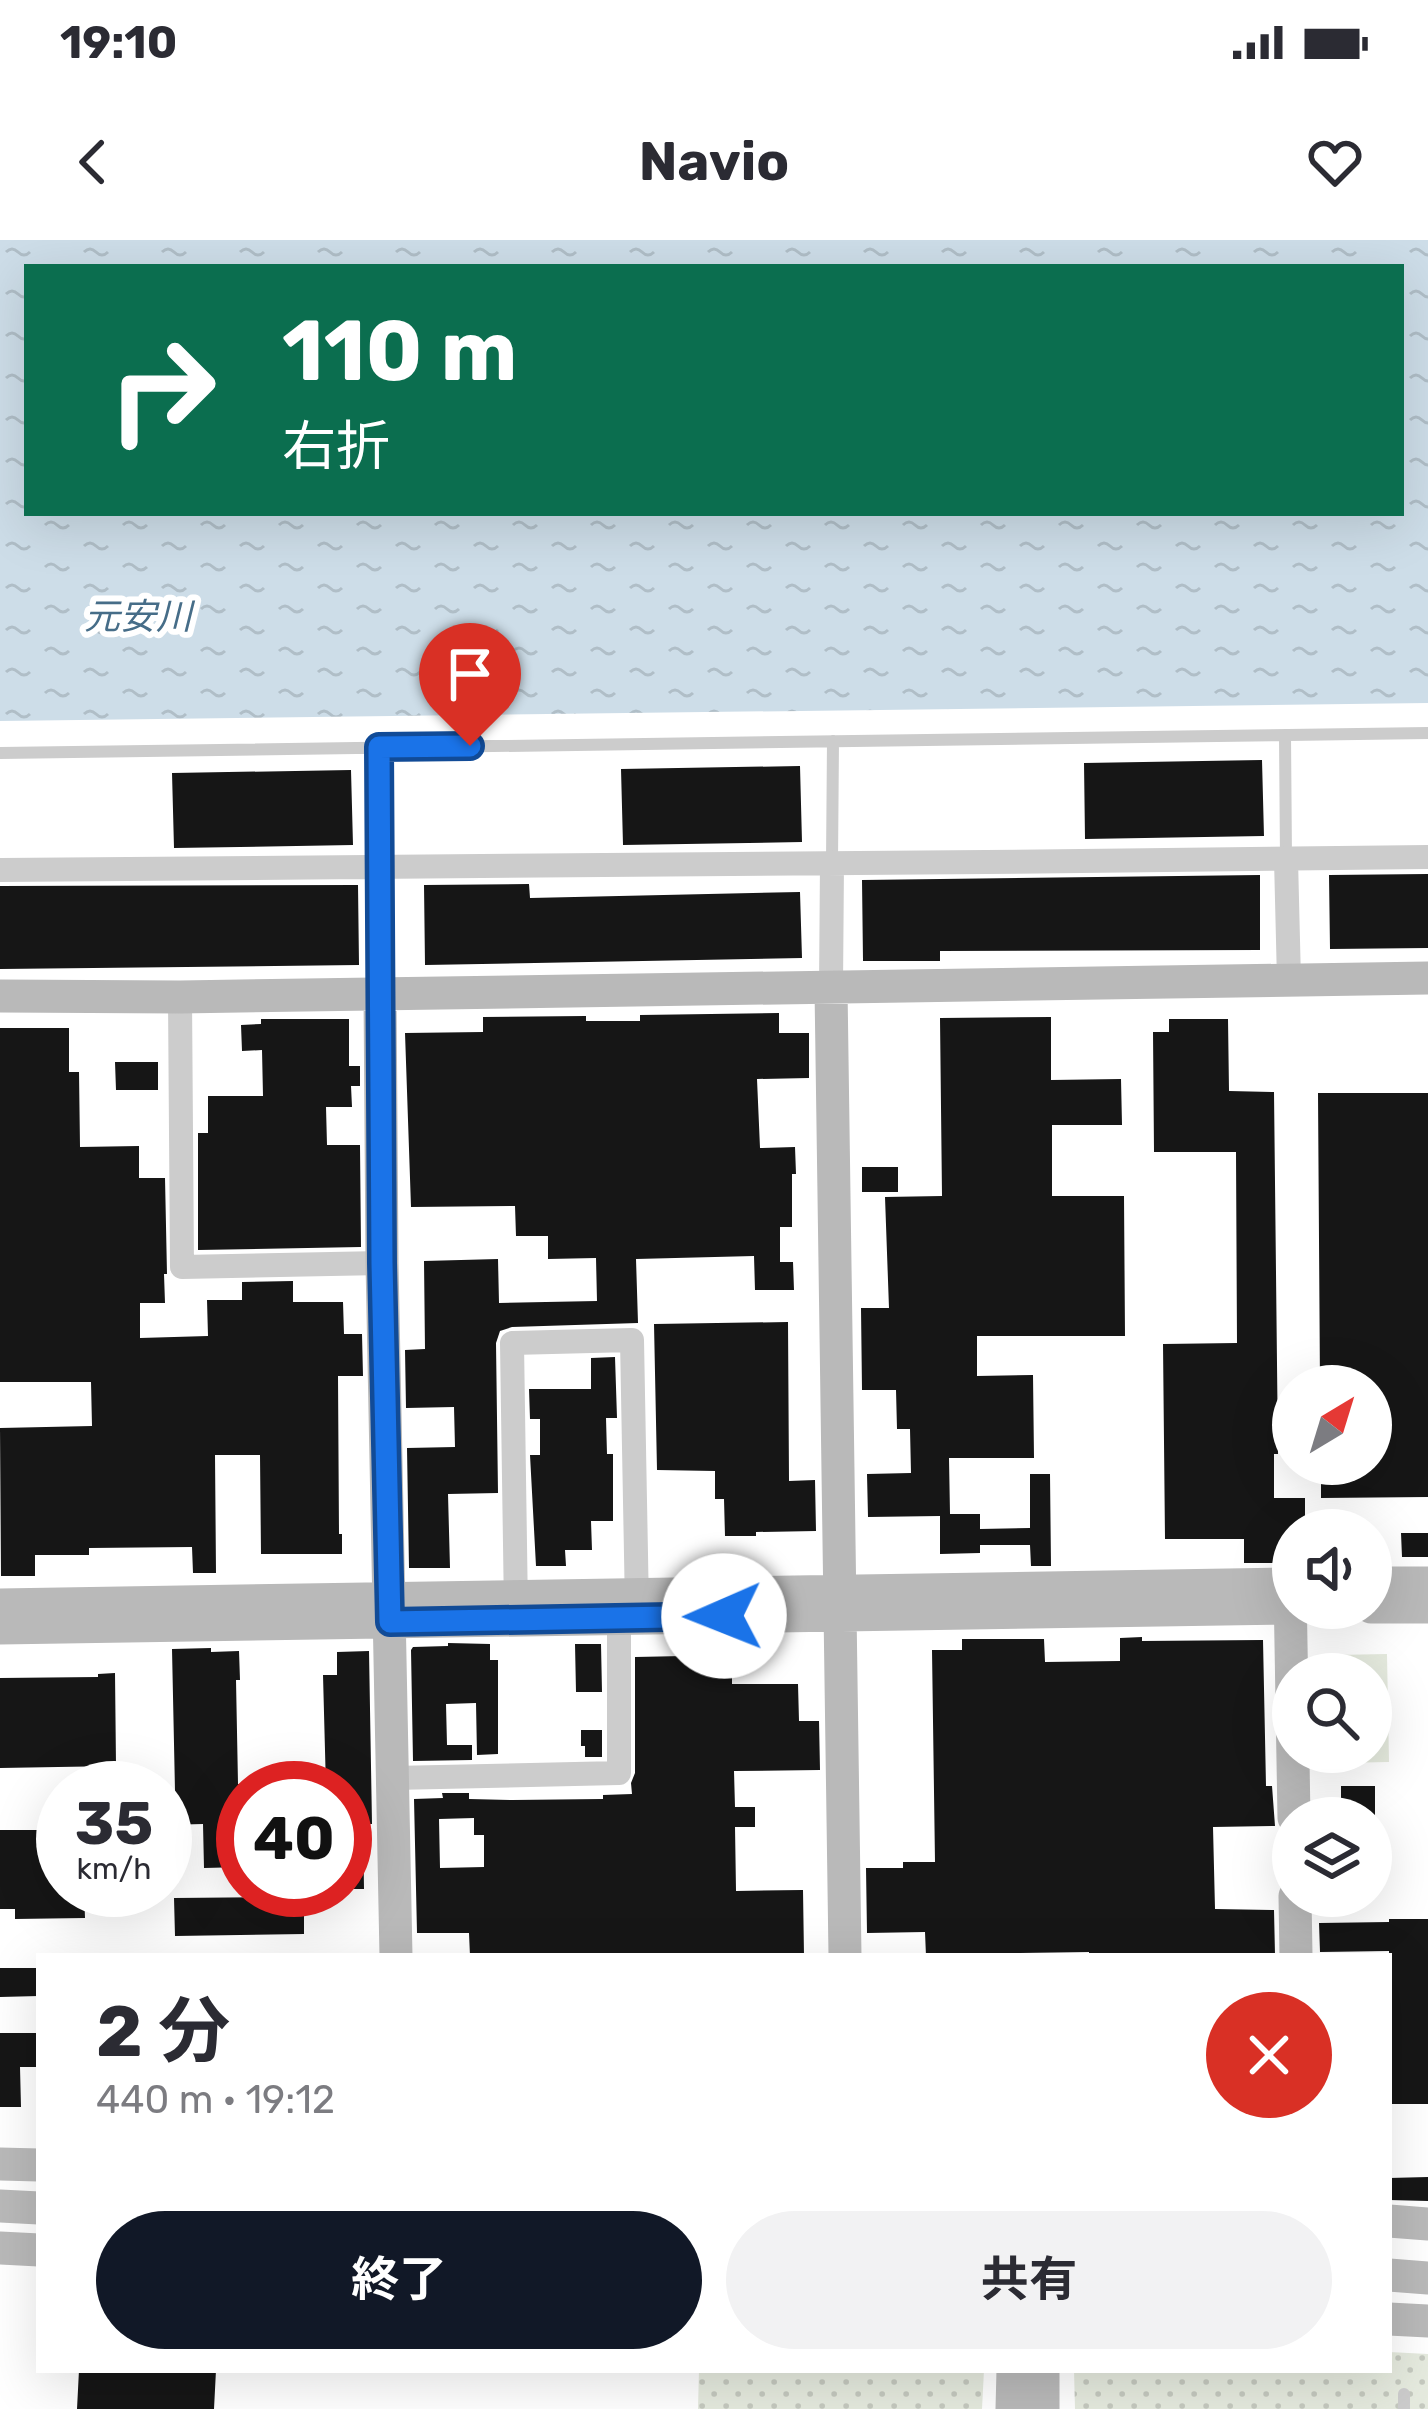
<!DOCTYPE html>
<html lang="ja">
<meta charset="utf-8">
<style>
:root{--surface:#fff;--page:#f2f2f3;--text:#2b2b33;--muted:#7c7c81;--accent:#111827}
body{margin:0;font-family:Rubik,"Noto Sans JP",sans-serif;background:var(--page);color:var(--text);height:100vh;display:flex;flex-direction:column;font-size:45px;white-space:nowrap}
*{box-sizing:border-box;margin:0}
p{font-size:39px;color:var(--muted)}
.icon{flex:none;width:66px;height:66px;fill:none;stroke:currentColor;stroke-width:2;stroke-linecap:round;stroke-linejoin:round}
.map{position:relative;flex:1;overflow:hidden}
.panel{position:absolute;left:36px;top:1713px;width:1356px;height:420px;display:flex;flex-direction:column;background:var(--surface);border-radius:0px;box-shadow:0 12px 48px #0002}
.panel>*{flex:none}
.top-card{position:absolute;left:24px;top:24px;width:1380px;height:252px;border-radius:0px;box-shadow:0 12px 48px #0002;background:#0b6e4f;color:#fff;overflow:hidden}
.needle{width:78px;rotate:38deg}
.buttons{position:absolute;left:1272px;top:1125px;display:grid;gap:24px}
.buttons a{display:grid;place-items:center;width:120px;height:120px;border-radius:50%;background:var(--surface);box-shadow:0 12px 48px #0002;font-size:60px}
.speed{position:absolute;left:36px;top:1521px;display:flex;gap:24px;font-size:60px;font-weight:700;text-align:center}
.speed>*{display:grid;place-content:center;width:156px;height:156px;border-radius:50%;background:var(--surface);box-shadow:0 12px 48px #0002;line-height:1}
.speed small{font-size:30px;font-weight:400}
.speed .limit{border:18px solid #d22;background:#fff;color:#111}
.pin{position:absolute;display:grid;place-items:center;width:102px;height:102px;color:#fff;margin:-123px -51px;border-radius:50% 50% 50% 0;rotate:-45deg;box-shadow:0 0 12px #0007}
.pin .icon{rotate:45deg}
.me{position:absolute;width:132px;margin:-66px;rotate:269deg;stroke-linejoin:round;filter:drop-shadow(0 0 9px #0008)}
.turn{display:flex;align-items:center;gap:42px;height:252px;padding:0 60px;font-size:54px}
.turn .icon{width:156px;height:156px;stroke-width:2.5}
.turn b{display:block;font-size:84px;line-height:102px}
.round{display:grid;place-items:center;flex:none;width:126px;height:126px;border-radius:63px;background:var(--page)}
.headline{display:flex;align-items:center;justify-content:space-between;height:204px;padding:0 60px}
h1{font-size:72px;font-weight:700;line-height:90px}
.button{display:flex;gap:24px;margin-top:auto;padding:24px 60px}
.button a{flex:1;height:138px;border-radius:72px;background:var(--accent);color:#fff;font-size:48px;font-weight:700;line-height:138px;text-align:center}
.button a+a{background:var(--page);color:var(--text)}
.status{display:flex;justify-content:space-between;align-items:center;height:84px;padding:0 60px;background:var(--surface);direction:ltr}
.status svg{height:33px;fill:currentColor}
header{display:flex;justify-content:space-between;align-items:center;height:156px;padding:0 60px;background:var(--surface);font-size:54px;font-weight:700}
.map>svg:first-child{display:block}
</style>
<div class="status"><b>19:10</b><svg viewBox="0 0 49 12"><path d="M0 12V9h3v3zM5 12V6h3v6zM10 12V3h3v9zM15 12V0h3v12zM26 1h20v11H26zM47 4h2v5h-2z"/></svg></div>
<header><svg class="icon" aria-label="back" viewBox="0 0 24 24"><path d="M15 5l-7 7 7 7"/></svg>Navio<svg class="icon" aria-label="heart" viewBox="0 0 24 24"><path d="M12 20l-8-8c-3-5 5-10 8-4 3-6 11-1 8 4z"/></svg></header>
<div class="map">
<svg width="1428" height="2169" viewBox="0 0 1428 2169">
<defs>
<pattern id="park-dots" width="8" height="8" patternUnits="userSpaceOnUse" patternTransform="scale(3)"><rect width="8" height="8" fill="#e5eade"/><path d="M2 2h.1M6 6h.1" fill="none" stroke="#c5c9bf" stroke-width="1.8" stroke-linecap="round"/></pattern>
<pattern id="water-ripples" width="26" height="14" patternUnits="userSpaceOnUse" patternTransform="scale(3)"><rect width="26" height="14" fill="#cddde8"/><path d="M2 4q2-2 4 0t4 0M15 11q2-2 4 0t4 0" fill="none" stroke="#b0bec7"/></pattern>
</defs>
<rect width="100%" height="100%" fill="#fff"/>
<path fill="#e5eade" d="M1387 1414 1389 1522 1337 1523 1336 1512H1371V1434H1335V1415Z"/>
<path fill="url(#park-dots)" d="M1389 2112 1428 2114V2169H1075L1074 2130H1389Z
M699 2130H984L982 2169H698Z"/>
<path fill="url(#water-ripples)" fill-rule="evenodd" d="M0 0H1428V463L0 481ZM27 27H1401V273H27Z"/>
<path fill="#161616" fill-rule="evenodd" d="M1262 520 1264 596 1085 599 1084 523Z
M800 526 802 602 623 605 621 529Z
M351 530 353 605 174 608 172 533Z
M1428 634V708L1330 709 1329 635Z
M1260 635V710L940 711V721H863L862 640Z
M529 644 530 658 800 652 802 718 425 725 424 645Z
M358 645 359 725 0 729V646Z
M779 773V793H809V838L757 839 760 908 795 907 796 934H792V987H780V1022H793L794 1050H755L754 1016 636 1019 638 1083 512 1087 500 1091 496 1103 498 1253 448 1254 450 1328H409L407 1208 455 1207 454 1167 406 1168 405 1110 425 1109 424 1021 498 1019 499 1063 597 1061 596 1018 548 1019V996H516L515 966 411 967 405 793 483 792V777L586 776V781H640V775Z
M1051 777V840L1121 839 1122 885H1052V956H1124L1125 1096H977V1136L1033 1135 1034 1218H949L950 1274H980V1289L1030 1288V1234H1050L1051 1326H1031L1030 1305H980V1313L940 1314V1276L868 1277 867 1234 911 1233 910 1189H897L896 1150H862L861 1068H889L885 957 942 956 940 778Z
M261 779H349V826H360V846H351L352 867H326L327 905H360L361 1007 198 1010V893H208V856H263L262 810 242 811 241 785 261 784Z
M1169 779H1228L1229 851 1274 852 1278 1214H1274V1258H1305V1290H1293V1323H1244V1299H1165L1163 1104 1237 1103 1236 912H1154L1153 792H1169Z
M0 788H69V832H79L80 907 139 906V938H165L167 1034H164L165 1063H140V1098L208 1096 207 1060H242V1042L293 1041V1062H343L344 1094H362L363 1136H338L339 1294H342V1314H261L260 1215H215L216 1333H193L192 1307 89 1308V1315H35V1336H1L0 1188 92 1186 91 1142H0Z
M115 822H158V850H116Z
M1318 853H1428V1257L1321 1258V1224H1371V1146H1320Z
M862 927H898V952H862Z
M788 1082 789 1241 815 1240 816 1291 756 1292V1296H725L724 1259H715V1231L657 1230 654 1084Z
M615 1117 617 1178H606L607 1214H613V1281H591L592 1310H565L566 1326H536L530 1215H540V1179H530L529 1149H591V1118Z
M1401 1293H1428V1317H1402Z
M1142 1397V1401L1263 1400 1266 1546H1272L1275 1586 1213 1587 1215 1669 1274 1670 1275 1715 1089 1716V1712L1020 1713V1716H926L925 1692 867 1693 866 1628H903V1622H935L932 1410H962V1399H1044L1045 1422 1120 1421V1398Z
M448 1403 490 1404V1420H498V1514L477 1515 476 1463 446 1464 447 1505H472V1520L413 1521 411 1410 413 1407 448 1406Z
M575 1404H601L602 1452H576Z
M211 1408V1412L239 1411 240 1440H236L238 1544H243V1627L204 1628 203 1584 165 1585V1551H175L172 1409Z
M369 1411 372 1584H363L364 1649H345V1548H326L323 1435H337V1412Z
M732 1415V1444H798L799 1481H819L820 1530 734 1531 735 1567H755V1587H735L736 1651 803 1650 804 1716H470L469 1693H417L414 1559 443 1558 442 1553H469V1559L513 1560 603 1559V1555L632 1554 631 1543 635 1533V1417ZM474 1578V1595H484V1627L440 1628 439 1579Z
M115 1433 116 1526 0 1528V1438L98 1437V1434Z
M581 1490H602V1517H585V1506H581Z
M1341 1546H1375V1578H1341Z
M0 1590H63V1650H84L85 1678 15 1679V1669H0Z
M304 1657V1694L175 1696 174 1658Z
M1389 1679H1428V1864H1389V1711L1320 1712 1319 1683 1389 1682Z
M0 1728H38L39 1756 0 1757Z
M0 1793H39V1827H20L21 1867H0Z
M1428 1937V1961L1389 1960V1938Z
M79 2130H216L214 2169H77Z"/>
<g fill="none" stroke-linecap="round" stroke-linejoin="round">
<path stroke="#ccc" stroke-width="12" d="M1285 495 1286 619
M0 513 1428 493
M832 622 833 501
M378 630 379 507
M1404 2169V2154"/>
<path stroke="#ccc" stroke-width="24" d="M1286 619 1289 741
M0 630C476 630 952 622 1428 617
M378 630 380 753
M831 748 832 622
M180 757 182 1027 382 1023
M516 1371 512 1103 632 1100 637 1368
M393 1538 619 1533V1365"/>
<path stroke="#b9b9b9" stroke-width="33" d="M831 748 845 1716
M380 753 382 1023 396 1716
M0 756 180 757 1428 738
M1371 1343H1428
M1290 1346 1294 1578
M0 1365 1293 1344
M1371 1367H1428
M0 1388 1293 1368
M1295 1656 1296 1716
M0 1924 39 1925
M0 1966 39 1968
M1389 1981 1428 1984
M0 2008 39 2010
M1389 2035 1428 2038
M1389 2079 1428 2081
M1012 2169 1013 2130
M1043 2169V2130"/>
</g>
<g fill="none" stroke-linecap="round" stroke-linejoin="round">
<defs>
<path id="route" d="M470 506 379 507 382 1023 390 1382 724 1376"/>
</defs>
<use href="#route" stroke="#114b97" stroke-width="30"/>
<use href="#route" stroke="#1a73e8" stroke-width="21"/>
</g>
<g text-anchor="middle" stroke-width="12" stroke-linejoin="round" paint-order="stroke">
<g font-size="36" font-style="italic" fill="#466d88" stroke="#fff">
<text x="138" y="389">元安川</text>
</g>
</g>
</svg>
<div class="buttons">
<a><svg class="needle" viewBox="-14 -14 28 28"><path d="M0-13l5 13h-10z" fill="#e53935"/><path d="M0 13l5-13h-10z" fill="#7c7c81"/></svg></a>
<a><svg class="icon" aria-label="sound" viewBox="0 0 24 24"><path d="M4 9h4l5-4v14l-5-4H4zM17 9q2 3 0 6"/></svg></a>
<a><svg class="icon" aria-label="search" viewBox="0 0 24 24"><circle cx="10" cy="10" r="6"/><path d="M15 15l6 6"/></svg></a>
<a><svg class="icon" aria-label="layers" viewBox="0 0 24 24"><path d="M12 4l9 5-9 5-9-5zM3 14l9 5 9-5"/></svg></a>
</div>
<div class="speed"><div>35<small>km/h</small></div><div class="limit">40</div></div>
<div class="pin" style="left:470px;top:506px;background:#d93025"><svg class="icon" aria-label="arrive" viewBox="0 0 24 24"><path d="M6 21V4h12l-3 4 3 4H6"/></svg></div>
<svg class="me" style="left:724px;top:1376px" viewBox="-20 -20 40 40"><circle r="19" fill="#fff"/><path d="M0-13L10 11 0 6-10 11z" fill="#1a73e8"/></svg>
<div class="top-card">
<div class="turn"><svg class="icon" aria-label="right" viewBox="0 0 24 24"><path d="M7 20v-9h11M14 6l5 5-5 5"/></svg><div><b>110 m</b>右折</div></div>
</div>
<section class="panel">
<div class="headline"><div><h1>2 分</h1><p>440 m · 19:12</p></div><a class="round" style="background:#d93025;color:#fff"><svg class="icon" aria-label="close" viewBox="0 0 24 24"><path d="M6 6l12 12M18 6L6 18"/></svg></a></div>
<div class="button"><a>終了</a><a>共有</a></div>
</section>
</div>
